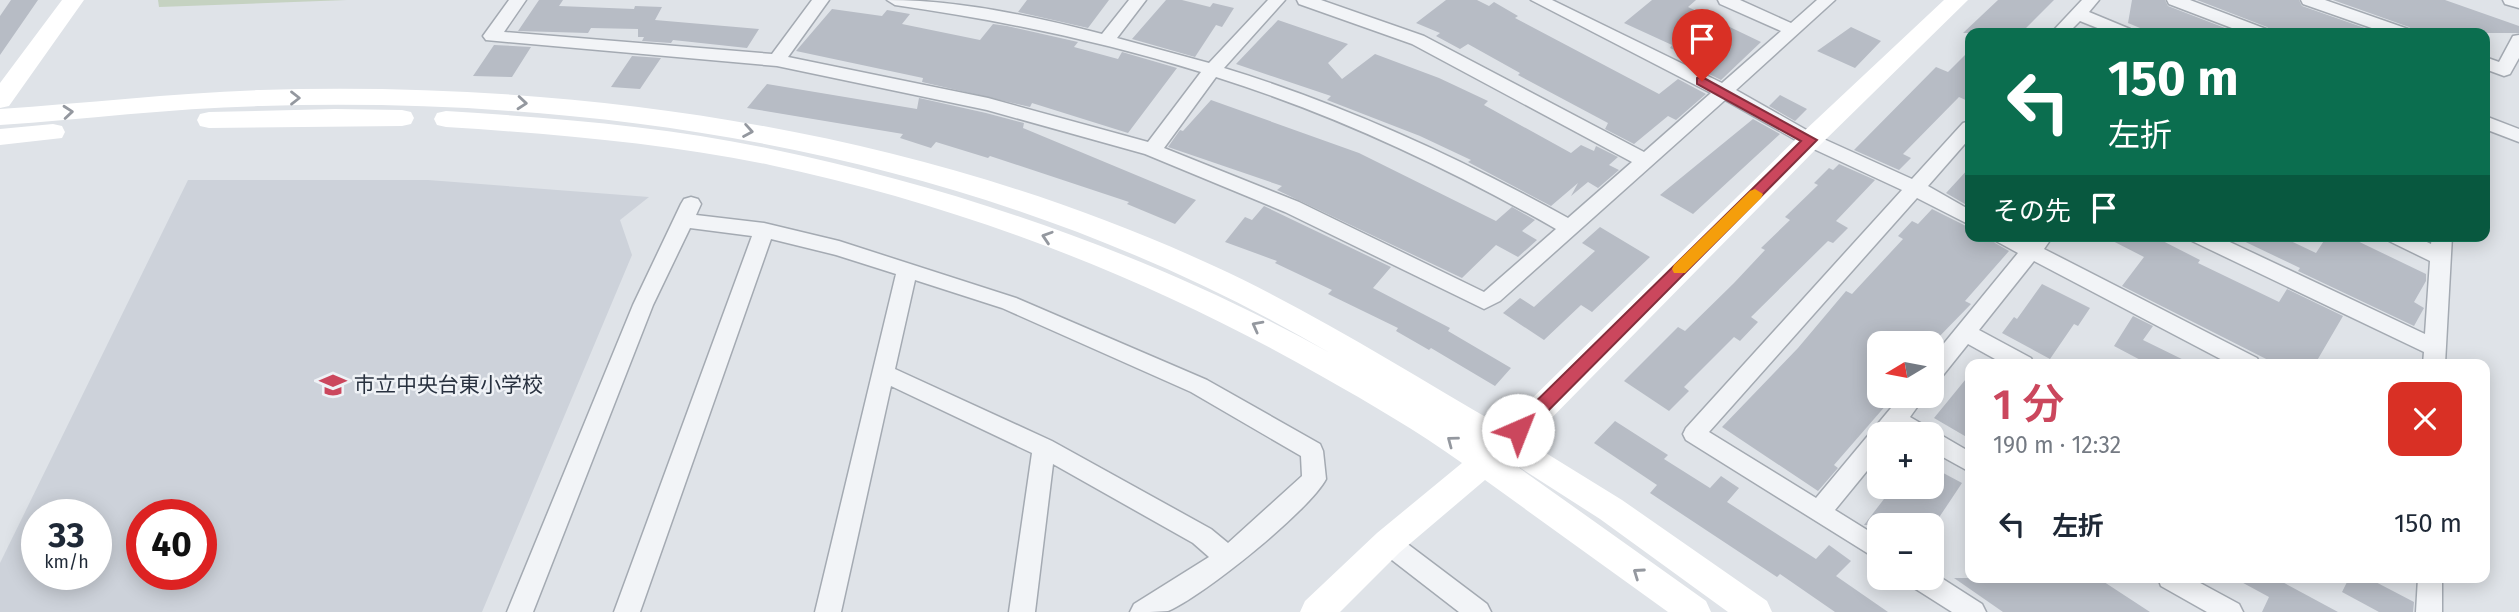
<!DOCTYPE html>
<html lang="ja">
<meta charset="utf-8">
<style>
:root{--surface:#fff;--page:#f2f2f3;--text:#1f2937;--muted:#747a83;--accent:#cb475d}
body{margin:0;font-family:"Fira Sans","Noto Sans JP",sans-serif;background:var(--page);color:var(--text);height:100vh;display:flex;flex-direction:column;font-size:26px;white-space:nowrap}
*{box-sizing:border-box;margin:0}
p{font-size:23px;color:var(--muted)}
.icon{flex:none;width:38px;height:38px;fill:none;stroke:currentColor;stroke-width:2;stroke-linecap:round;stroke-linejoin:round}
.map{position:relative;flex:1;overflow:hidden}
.drawer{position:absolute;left:1965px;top:359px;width:525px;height:224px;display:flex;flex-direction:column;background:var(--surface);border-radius:14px;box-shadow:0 4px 18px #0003}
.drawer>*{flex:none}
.top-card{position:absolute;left:1965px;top:28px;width:525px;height:214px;border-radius:14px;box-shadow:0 4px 18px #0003;background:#0b6e4f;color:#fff;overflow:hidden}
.needle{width:46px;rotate:260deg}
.fabs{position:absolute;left:1867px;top:331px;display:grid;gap:14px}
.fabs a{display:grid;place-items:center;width:77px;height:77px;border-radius:14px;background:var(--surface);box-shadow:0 4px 18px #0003;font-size:35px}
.speed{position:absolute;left:21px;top:499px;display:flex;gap:14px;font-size:35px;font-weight:700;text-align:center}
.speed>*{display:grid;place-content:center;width:91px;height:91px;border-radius:50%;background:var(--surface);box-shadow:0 4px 18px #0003;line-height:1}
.speed small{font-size:18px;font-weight:400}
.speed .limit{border:10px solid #d22;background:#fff;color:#111}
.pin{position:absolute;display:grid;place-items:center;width:60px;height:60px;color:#fff;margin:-72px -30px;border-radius:50% 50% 50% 0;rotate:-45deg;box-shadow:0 0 7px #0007}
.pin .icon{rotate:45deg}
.me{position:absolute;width:77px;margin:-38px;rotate:44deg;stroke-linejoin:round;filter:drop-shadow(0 0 5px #0008)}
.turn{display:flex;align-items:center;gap:24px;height:147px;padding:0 28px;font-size:32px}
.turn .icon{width:91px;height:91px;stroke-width:2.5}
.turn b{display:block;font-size:49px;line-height:60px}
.then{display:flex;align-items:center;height:66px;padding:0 28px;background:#0003;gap:14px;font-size:26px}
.round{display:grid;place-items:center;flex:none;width:74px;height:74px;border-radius:14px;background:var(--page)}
.headline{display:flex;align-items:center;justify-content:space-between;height:119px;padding:0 28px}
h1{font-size:42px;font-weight:600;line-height:52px;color:var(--accent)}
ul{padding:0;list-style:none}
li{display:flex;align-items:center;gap:21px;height:91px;padding:0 28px}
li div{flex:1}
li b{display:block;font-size:26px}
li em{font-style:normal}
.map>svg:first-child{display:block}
</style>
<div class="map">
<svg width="2519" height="612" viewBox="0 0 2519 612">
<rect width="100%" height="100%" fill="#dfe3e8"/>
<path fill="#cdd2da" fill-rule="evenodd" d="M188 180H428L649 197 620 220 632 255 482 612H0V563ZM37 514H96V574H37ZM142 514H201V574H142Z"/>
<path fill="#c5d2c1" d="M158 0H347L159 7Z"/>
<path fill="#b7bcc5" d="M11 0H38L0 55V16Z
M539 0H563L559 6 634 9 635 6 662 7 655 20 759 29 747 48 673 40 671 43 642 41 644 37H638V29L591 28 588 33 518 31Z
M1027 0H1109L1088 28 1018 12Z
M1166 0H1182L1210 7 1213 3 1234 8 1222 27 1216 25 1195 57 1132 39Z
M1446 0H1477L1489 6 1494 2 1518 16 1515 18 1659 94 1678 79 1706 94 1676 120 1668 116 1634 144 1605 129 1608 123 1518 75 1520 73 1468 44 1460 49 1436 36 1440 33 1416 23Z
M1652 0H1696L1688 7 1761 42 1721 80 1691 65 1696 60 1670 48 1672 45 1624 23Z
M1998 0H2054L2021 33H1963Z
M2132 0H2165L2168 6 2238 33H2152L2128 23Z
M2197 0H2299L2302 6 2379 33H2272L2267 27Z
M2333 0H2445L2519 26V33H2414L2409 27Z
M832 9 882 16 887 10 910 14 902 24 980 40 993 24 1007 26 1078 42 1074 47 1118 59 1122 52 1177 68 1128 133 1032 103 1030 107 922 82 923 78 796 51Z
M1278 20 1348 44 1328 63 1342 79 1375 54 1439 78 1488 101 1484 105 1571 153 1581 145 1594 151 1596 146 1618 157 1609 165 1619 170 1598 188 1588 182 1571 196 1578 183 1551 206 1468 162 1471 160 1420 136 1327 100 1331 96 1236 64Z
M1851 27 1881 41 1855 68 1817 51Z
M494 45 531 47 512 77 473 76Z
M1970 50V102L1959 97 1903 154 1911 158 1899 170 1854 150 1936 67 1948 72Z
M632 56 661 58 640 89 611 87Z
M767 84 917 109 919 98 986 113 1024 123 1023 128 1196 200 1175 224 1127 204 1129 202 990 156 988 158 936 142 931 148 900 138 903 134 747 108Z
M1780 95 1807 109 1795 121 1769 106Z
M1211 100 1359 153 1496 221 1512 207 1535 220 1522 231 1537 240 1518 257 1496 245 1462 278 1277 190 1282 186 1168 147 1180 130 1183 131Z
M1753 119 1780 134 1693 214 1660 195Z
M1839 164 1875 180 1836 221 1848 228 1833 243 1828 241 1751 317 1758 322 1740 341 1734 337 1684 387 1689 391 1669 411 1624 381 1678 327 1685 331 1734 283 1765 250 1761 248 1790 220 1785 217 1818 185 1814 183 1829 168 1833 170Z
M1970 167V207L1946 193Z
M1264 206 1391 267 1373 288 1450 328 1448 331 1511 368 1495 386 1431 348 1429 350 1396 331 1398 328 1328 294 1332 290 1275 263 1277 261 1225 242 1245 217 1252 220Z
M1932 209 1970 228V236H1991L1995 243 2009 251 1965 301 1971 304 1933 343H1880V396H1894L1834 465 1838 468 1818 491 1722 427 1798 348 1846 291 1852 294 1903 239 1898 236 1912 221 1918 224Z
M1600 227 1650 257 1592 312 1581 305 1544 340 1503 313 1520 298 1534 307 1595 251 1582 243Z
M2103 236H2153L2200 260 2198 263 2279 302 2287 289 2343 316 2315 364H2276L2122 286 2144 257Z
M2233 236H2280L2316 253 2327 236H2347L2426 274V281L2414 302 2424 308 2414 326 2298 271 2300 268Z
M2042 284 2090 308 2078 326 2074 324 2050 359 2002 333 2014 317 2017 319Z
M2133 316 2153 326 2143 340 2192 364H2148L2114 346Z
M1970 374V439L1934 418Z
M1615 421 1668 455 1664 459 1710 488 1721 476 1739 488 1727 502 1816 559 1829 545 1851 561 1836 576 1888 612H1835L1780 574 1777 577 1650 493 1657 485 1594 443Z
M1932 467 1962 483 1934 525H1864L1894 486H1932Z
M1954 578H2098L2150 612H2003Z
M2234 578H2275L2338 612H2262L2269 597Z
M2349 578H2368L2414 602 2413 612H2379L2342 592Z"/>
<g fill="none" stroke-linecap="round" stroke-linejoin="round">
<defs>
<path id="street" d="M509 0H526L504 32 772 54 812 0H829L788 57 988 98 1148 142 1201 72C1101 41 1000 20 895 5L887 0C960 0 1031 16 1102 34L1129 0H1146L1117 38 1209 63 1268 0H1285L1224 68C1345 105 1458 157 1568 218L1632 162 1412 44 1299 4 1297 0H1321L1424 36 1644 152 1711 93 1531 0H1552L1722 83 1781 31 1720 4 1718 0H1740L1791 23 1817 0H1835L1736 90 1817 136 1912 179 1963 123 1970 121V138L1928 186 1970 210V225L1917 198 1709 432 1816 498 1901 396H1925L1910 417 1970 452V472L1932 451V434L1898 432 1880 434V455L1835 510 1880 538V561L1686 440 1683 434 1686 428 1902 190 1803 144 1725 100 1500 301 1484 309 1285 212 1145 154 987 110 777 66 486 40 483 36ZM1216 77C1336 115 1447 167 1556 229L1484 292 1299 202 1164 148Z
M2082 0H2099L2089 12 2130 29 2133 33H2110L2080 21 2068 33H2051Z
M2167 0H2190L2266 29 2269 33H2245L2169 4Z
M2301 0H2325L2408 29 2411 33H2386L2303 4Z
M2503 0H2519V8L2505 4Z
M2519 35V58L2510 74 2504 76 2485 69V57L2499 62 2513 36Z
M2485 116 2519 129V142L2485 129Z
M691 197 698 199 701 204 696 215 764 223 839 241 1016 298 1207 380 1320 444 1323 451 1326 479C1310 510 1202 597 1168 611 1158 612 1142 612 1130 612L1134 604 1209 557 1193 543 1053 464 1035 612H1009L1032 453 891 386 841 612H815L896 274 836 255 771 239 640 612H614L752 236 690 228 653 305 533 612H507L633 305 681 204 684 199ZM915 280 1002 308 1191 392 1301 456 1302 476 1228 543 1211 529 1052 441 895 369Z
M1993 236H2020L2028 240 2032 236H2053L2044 249 2257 358 2260 364H2230L2034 261 1979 330 2031 358 2034 364H2004L1968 344 1940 379 1932 381V358L2018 253 1996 241Z
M2189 236H2217L2425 334 2430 261 2389 241 2386 236H2414L2431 244 2432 236H2452L2445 364H2423L2424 352 2192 241Z
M1388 533 1397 536 1487 604 1491 612H1459L1379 550 1376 543 1379 536Z
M1932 572 1982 604 1986 612H1952L1911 586 1908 578H1932Z
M2158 578H2191L2239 604 2243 612H2207L2161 586Z
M2418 578H2442V612H2416Z"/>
</defs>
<use href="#street" stroke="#a4aab2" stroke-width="3"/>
<use href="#street" fill="#f2f4f7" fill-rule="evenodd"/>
<path fill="#fff" fill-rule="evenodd" d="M62 0H84L9 106 0 108V83Z
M1944 0H1968L1819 146 1528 442 1622 500 1767 601 1772 612H1728L1600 519 1508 460 1706 601 1711 612H1668L1485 480 1399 553 1340 612H1300L1305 601 1377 533 1462 463C1417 431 1371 404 1323 377 1152 279 964 206 770 165 664 143 555 134 446 127L437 125 434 119 437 113 446 111C555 118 664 126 771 149 966 190 1157 257 1330 353 1007 163 633 95 262 106 174 108 87 119 0 125V109C87 103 173 93 260 90 583 80 919 130 1214 266 1314 312 1408 372 1503 427L1801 134Z
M335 109 402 110 411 112 414 118 411 124 402 126 209 128 200 126 197 120 200 114 209 112Z
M53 124 62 126 65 132 62 138 0 145V129Z"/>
</g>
<defs><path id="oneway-chevron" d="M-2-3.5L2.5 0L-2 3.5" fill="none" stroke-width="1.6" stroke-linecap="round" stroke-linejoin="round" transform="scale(1.75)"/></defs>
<g stroke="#94989f">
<use href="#oneway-chevron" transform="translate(295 98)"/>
<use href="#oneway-chevron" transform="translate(522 103) rotate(5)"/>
<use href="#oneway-chevron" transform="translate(68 112) rotate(-5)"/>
<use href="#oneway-chevron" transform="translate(748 131) rotate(10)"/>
<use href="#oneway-chevron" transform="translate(1047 237) rotate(-162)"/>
<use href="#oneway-chevron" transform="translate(1257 326) rotate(-152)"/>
<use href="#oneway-chevron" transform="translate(1452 441) rotate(-143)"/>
<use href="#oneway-chevron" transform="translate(1638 573) rotate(-145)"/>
</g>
<path fill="#cb475d" stroke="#842e3c" stroke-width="2" d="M1702 77 1817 140 1524 435H1512L1510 430 1512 425 1801 141 1697 84V78Z"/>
<path fill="#f59e0b" d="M1755 189 1763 194 1761 198 1685 273H1674L1672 269 1674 265 1750 191Z"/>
<defs>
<symbol id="school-bare" viewBox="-9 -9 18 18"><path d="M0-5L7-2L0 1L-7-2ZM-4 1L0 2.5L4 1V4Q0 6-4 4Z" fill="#cb475d" stroke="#eff2f6" stroke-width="2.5" paint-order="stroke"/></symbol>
</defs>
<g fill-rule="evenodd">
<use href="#school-bare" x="314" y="366" width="38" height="38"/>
</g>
<g text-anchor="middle" stroke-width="5" stroke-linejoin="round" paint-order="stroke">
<g font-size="21" fill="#28313f" stroke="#eff2f6" text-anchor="start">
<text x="354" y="392">市立中央台東小学校</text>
</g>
</g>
</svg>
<div class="fabs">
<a><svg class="needle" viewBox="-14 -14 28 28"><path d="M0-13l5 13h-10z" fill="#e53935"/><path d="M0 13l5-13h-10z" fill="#747a83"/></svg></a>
<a>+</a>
<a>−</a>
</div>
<div class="speed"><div>33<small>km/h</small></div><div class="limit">40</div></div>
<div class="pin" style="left:1702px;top:81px;background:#d93025"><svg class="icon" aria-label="arrive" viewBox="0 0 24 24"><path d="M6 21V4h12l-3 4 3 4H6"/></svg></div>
<svg class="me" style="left:1518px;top:430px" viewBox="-20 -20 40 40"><circle r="19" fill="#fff"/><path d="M0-13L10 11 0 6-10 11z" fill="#cb475d"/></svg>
<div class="top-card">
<div class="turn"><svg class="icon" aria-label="left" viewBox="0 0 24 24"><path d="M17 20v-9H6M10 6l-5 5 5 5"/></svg><div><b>150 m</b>左折</div></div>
<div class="then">その先<svg class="icon" aria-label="arrive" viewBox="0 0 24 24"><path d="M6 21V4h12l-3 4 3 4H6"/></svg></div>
</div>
<section class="drawer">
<div class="headline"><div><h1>1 分</h1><p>190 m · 12:32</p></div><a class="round" style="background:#d93025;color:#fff"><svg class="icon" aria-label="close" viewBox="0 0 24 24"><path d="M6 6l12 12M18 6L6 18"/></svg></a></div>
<ul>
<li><svg class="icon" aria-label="left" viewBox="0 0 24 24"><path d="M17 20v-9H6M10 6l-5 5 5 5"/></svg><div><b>左折</b></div><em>150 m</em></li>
</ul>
</section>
</div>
